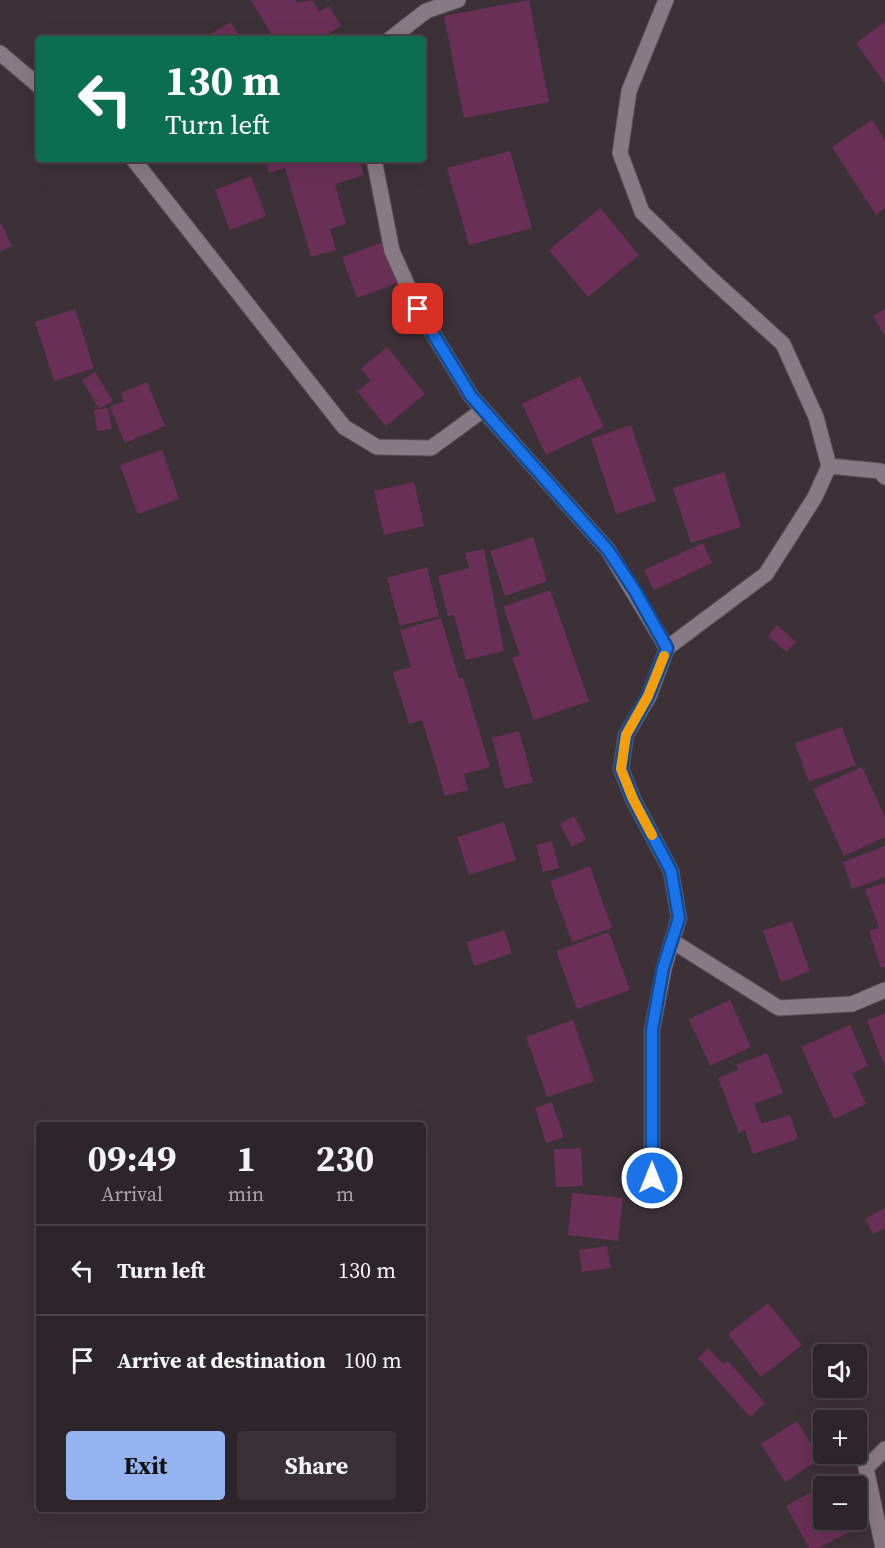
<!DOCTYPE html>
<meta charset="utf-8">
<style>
:root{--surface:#2e252a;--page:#3a3136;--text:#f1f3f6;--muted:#a7a5a8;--line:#494247;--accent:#95b2f1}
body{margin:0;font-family:"Source Serif 4",serif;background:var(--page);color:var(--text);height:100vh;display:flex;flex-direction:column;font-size:22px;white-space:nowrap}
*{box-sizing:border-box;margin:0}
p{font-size:20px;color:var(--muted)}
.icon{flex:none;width:33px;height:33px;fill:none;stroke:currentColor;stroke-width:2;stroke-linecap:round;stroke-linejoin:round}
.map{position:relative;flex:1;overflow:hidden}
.side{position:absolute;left:36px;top:1122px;width:390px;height:390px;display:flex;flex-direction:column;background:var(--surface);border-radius:6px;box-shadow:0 6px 24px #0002,0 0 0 2px var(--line)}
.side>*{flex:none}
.top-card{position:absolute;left:36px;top:36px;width:390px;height:126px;border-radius:6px;box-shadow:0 6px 24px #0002,0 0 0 2px var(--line);background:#0b6e4f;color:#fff;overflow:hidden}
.tools{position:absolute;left:813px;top:1344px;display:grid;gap:12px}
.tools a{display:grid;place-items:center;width:54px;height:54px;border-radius:6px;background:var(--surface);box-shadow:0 6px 24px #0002,0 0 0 2px var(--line);font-size:30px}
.pin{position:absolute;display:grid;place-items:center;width:51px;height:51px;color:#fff;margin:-26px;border-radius:12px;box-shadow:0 3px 9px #0006}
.me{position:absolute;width:66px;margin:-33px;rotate:0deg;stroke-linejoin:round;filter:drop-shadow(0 0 4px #0008)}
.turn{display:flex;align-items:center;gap:21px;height:126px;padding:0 30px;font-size:27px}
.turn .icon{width:78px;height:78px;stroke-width:2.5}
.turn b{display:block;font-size:42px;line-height:51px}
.eta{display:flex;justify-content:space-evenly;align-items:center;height:102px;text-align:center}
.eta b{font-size:36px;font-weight:700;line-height:42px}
.primary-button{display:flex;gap:12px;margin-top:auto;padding:12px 30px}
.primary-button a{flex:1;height:69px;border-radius:6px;background:var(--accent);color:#111;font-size:24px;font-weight:700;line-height:69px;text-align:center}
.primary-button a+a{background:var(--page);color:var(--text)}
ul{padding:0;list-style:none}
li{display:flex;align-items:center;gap:18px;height:90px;padding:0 30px;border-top:2px solid var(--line)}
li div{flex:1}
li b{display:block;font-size:22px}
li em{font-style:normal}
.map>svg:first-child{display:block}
</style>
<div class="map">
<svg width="885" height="1548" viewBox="0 0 885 1548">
<rect width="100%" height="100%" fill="#3d3138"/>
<path fill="#6a2f56" d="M251 0H295L297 3 312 0 319 12 329 6 341 26 320 39H274Z
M529 0 549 102 464 118 444 16Z
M231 22 241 39H202Z
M885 22V84L856 43Z
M872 120 885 140V208L876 215 832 147Z
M510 151 532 228 469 245 447 168Z
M265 159H359L364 175 335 184 346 224 330 229 336 250 311 257 285 168 269 173Z
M251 176 266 216 230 230 215 190Z
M600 208 639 255 588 297 549 250Z
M0 222 12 246 0 252Z
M383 242 398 283 357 298 342 257Z
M75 309 94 368 54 381 35 322Z
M885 309V336L873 316Z
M387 347 425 394 386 426 357 391 371 381 361 369Z
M95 372 113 401 99 409 82 380Z
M580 376 604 427 546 455 522 404Z
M147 382 165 426 125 443 110 407 124 401 121 393Z
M108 408 112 429 97 431 94 410Z
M631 425 656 501 616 514 591 439Z
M162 450 179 499 138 514 120 465Z
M724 472 741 527 691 543 673 488Z
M414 482 424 526 384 535 374 491Z
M533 537 547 581 505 596 490 551Z
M703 543 712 563 654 590 644 570Z
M484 549 504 651 466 660 454 615 448 616 438 576 469 568 465 553Z
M427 567 439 616 400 626 387 578Z
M550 590 589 701 534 720 512 658 520 655 503 607Z
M441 618 459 679 463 678 490 767 464 774 468 790 445 796 422 720 409 724 393 672 411 667 400 630Z
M777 625 796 642 786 652 768 636Z
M842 727 856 765 809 782 795 743Z
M519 731 533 782 505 789 492 738Z
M862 767 885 817V837L844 856 813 789Z
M574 816 586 839 572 847 560 824Z
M504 822 516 860 469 875 457 837Z
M552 841 559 868 543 872 536 845Z
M885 846V877L852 889 843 862Z
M590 866 612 928 572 942 550 881Z
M885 883V967L881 968 869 931 879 928 865 889Z
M792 921 810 971 781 982 763 931Z
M504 930 512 953 474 966 467 942Z
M609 932 630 990 577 1009 556 951Z
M730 1000 751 1047 710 1066 689 1019Z
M885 1013V1067L867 1021Z
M573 1020 594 1081 547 1097 526 1037Z
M850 1025 868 1066 852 1073 866 1104 834 1119 801 1047Z
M767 1053 783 1093 754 1104 762 1124 755 1126 790 1115 798 1139 753 1154 745 1130 739 1133 718 1078 738 1070 736 1065Z
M552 1102 564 1137 546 1143 535 1108Z
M581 1148 583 1186 556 1187 554 1149Z
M572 1193 623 1198 618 1241 568 1235Z
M885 1208V1228L873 1234 865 1219Z
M607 1246 611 1268 582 1272 579 1250Z
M768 1303 802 1345 761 1377 728 1334Z
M708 1348 723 1364 728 1361 765 1403 750 1417 698 1358Z
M797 1421 820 1459 785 1482 761 1444Z
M824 1485V1520H845L851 1531 819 1548H809L786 1506Z"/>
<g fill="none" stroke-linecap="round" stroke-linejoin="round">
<defs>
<path id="street" d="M666 0 629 91 620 153 642 212 707 275 783 344 816 417 829 466 815 497 766 574 667 648
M390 39 426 11 458 0
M0 53 39 86
M133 159 344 427 377 447 431 448 483 410
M374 159 392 251 418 309 471 396 608 550 667 648 649 696 626 735 621 769 633 799 671 871 679 918 664 968 652 1030V1178
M829 466 880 471 885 477
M672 941 779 1008 852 1004 885 990
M883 1548 866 1468 885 1449"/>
</defs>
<use href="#street" stroke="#584e54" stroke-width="17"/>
<use href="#street" stroke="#887a82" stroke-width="15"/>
</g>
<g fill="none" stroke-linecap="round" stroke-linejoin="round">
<defs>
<path id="route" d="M418 309 471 396 608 550 635 591 667 648 648 696 626 735 621 769 633 799 671 871 679 918 663 968 652 1030V1178"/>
</defs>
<use href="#route" stroke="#114b97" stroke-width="15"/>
<use href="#route" stroke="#1a73e8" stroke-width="10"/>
<path stroke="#f59e0b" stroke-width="10" d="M652 835 633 799 621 769 626 735 648 696 664 656"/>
</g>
</svg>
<div class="tools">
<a><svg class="icon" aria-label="sound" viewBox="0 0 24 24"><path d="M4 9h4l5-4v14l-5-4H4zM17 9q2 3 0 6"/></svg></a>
<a>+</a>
<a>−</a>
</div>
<div class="pin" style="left:418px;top:309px;background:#d93025"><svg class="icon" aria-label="arrive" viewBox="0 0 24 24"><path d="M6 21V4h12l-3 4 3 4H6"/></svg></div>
<svg class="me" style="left:652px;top:1178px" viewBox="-20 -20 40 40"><circle r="17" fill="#1a73e8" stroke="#fff" stroke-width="3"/><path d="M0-11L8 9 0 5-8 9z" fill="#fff"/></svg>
<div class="top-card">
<div class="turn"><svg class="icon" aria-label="left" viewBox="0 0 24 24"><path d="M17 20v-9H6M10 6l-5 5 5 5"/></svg><div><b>130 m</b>Turn left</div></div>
</div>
<section class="side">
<div class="eta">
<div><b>09:49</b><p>Arrival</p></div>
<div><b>1</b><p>min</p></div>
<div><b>230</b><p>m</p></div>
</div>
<ul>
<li><svg class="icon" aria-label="left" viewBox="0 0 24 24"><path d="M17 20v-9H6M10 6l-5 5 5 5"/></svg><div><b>Turn left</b></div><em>130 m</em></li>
<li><svg class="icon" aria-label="arrive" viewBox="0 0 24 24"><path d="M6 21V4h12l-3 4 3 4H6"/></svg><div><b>Arrive at destination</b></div><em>100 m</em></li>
</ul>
<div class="primary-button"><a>Exit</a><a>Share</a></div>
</section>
</div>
